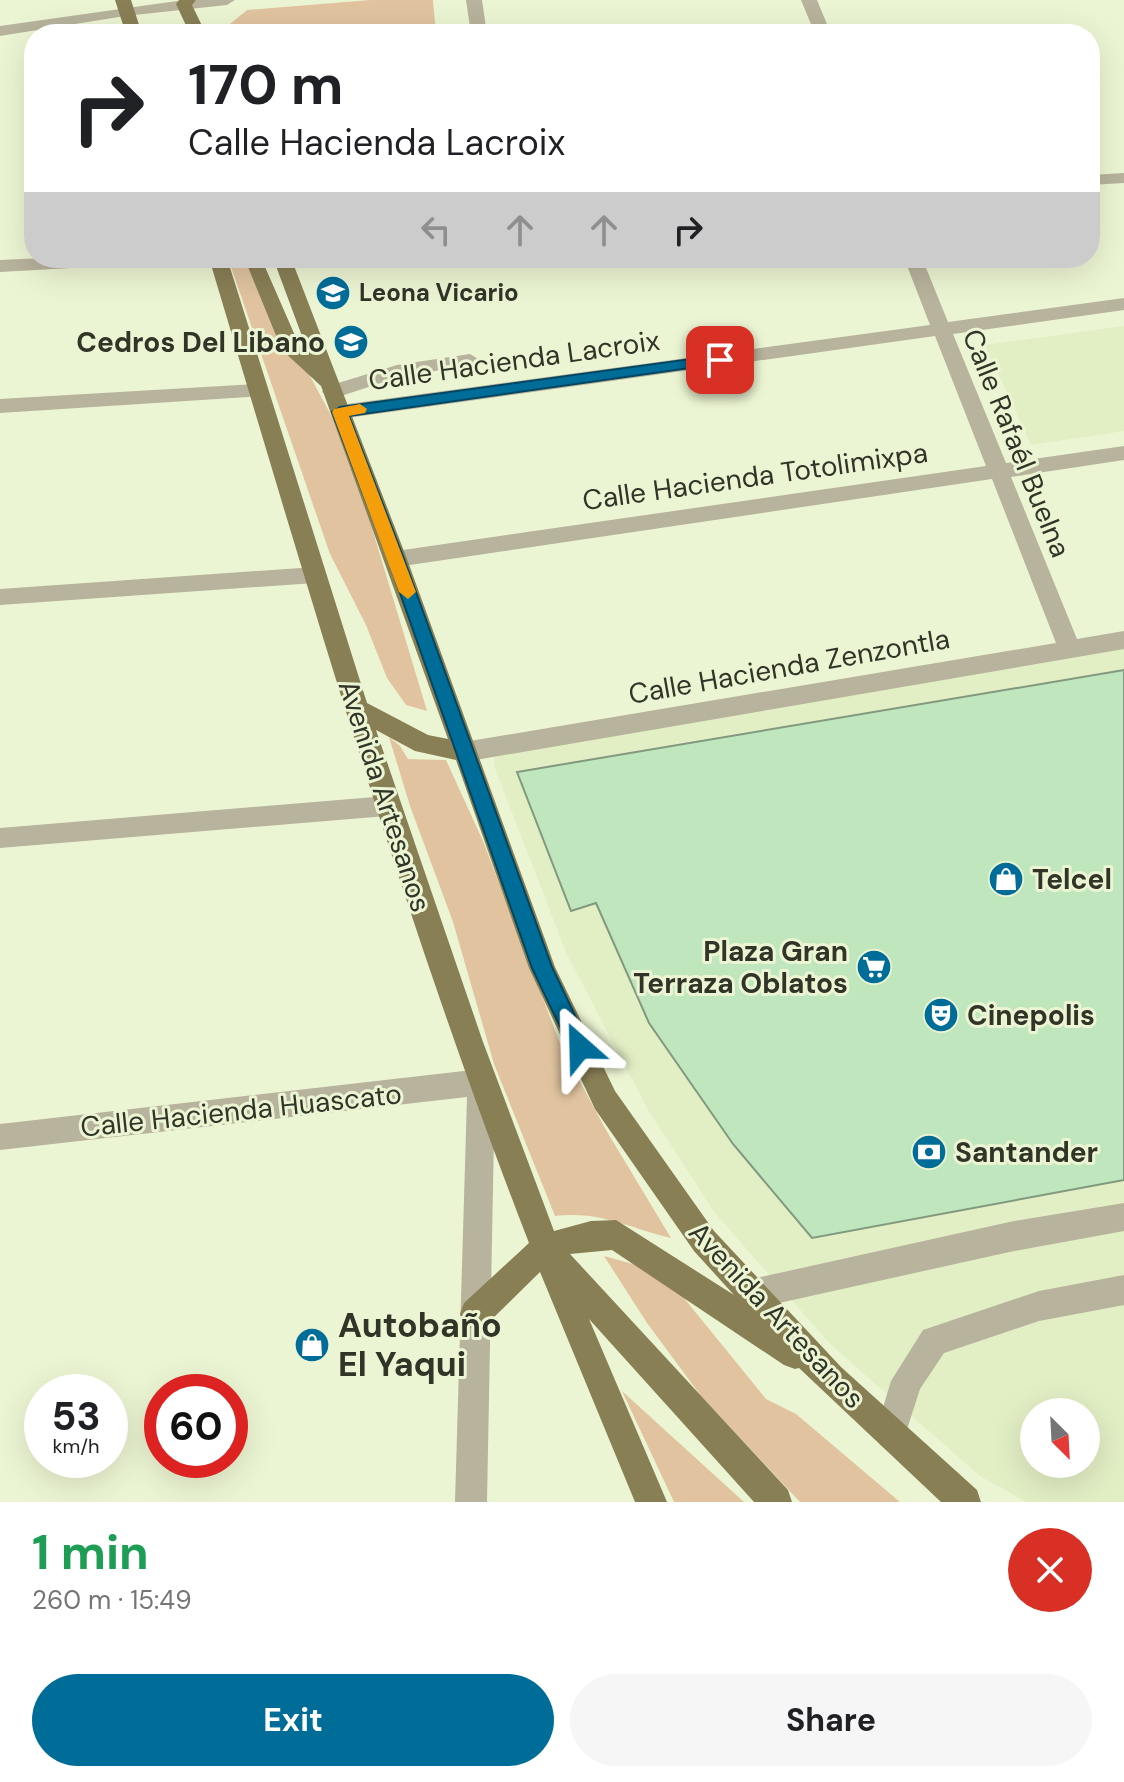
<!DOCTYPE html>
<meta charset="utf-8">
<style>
:root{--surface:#fff;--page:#f6f6f6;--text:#202124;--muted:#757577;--accent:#006d99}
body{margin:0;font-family:"DM Sans",sans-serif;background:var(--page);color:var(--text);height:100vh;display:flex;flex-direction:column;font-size:30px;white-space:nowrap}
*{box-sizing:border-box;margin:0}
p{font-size:26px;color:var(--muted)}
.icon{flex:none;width:44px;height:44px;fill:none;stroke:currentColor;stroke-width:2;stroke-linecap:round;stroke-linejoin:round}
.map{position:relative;height:1502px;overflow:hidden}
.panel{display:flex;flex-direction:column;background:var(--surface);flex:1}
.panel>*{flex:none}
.hud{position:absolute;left:24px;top:24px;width:1076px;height:244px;border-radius:32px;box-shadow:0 8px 32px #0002;background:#fff;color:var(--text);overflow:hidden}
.needle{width:52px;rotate:156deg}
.tools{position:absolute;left:1020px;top:1398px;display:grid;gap:16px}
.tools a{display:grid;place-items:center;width:80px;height:80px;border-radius:50%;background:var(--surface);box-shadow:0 8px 32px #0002;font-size:40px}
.speed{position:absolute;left:24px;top:1374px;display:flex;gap:16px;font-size:40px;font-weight:700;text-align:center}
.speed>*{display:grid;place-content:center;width:104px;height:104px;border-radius:50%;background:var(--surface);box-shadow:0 8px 32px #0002;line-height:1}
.speed small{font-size:20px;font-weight:400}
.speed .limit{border:12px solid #d22;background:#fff;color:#111}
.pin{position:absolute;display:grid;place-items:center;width:68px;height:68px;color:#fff;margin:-34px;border-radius:16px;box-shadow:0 4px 12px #0006}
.me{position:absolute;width:88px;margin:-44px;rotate:335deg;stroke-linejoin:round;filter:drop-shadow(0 0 6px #0008)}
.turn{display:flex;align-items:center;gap:28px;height:168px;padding:0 32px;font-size:36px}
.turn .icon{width:104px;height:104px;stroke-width:2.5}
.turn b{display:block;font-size:56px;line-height:68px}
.lanes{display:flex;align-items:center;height:76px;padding:0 32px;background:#0003;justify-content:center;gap:40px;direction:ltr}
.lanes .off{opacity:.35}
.round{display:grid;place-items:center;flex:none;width:84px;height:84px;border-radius:42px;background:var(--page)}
.headline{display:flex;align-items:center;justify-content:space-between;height:136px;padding:0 32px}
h1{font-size:48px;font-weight:700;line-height:60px;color:#1e9e55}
.primary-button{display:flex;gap:16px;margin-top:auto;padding:16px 32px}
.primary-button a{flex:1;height:92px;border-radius:48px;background:var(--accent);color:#fff;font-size:32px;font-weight:700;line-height:92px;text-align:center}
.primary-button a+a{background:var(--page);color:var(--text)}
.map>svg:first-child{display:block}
</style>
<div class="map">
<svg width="1124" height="1502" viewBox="0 0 1124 1502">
<rect width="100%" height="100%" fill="#ecf5d3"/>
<path fill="#e2eec4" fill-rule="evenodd" d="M1124 326V431L1031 445 985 345Z
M1124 644V1502H1026L980 1476 830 1344 715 1213 648 1110 566 952 494 766 495 756ZM1034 1412H1086V1464H1034Z"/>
<path fill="#e1c49f" d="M370 0H433L436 34H234L230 24 247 10Z
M230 264H250L347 445 427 711 406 705 387 678 366 625 330 554Z
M389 737 400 746 408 759 446 760 483 841 561 1046 606 1130 671 1238C628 1228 601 1211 555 1216L494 1064 453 922 410 806Z
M604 1256 647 1268 675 1287 766 1399 796 1414 900 1502H800L701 1396 647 1323Z
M622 1391 744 1502H674Z"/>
<path fill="#bfe6bc" stroke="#81997f" stroke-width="2" d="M1124 670V1180L812 1238 733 1144 649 1023 596 903 571 911 517 772Z"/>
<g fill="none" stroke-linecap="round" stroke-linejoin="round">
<path fill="#b8b39c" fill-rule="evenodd" d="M184 0H235L227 5 125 16 0 36V26Z
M466 0H482L487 34H471Z
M801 0H817L831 34H815Z
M1124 173V183L1090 185V175Z
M43 258H152L143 264 0 272V260Z
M904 258H922L948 322 1124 298V310L953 334 1006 463 1124 446V460L1011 477 1077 639 1124 631V649L464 762 456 759 452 752 456 745 464 742 1056 643 992 479 396 567 388 565 385 559 388 553 396 551 986 466 935 336 340 419 330 412 340 405 930 325Z
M470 354 480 360 477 364 399 377 332 399 322 392 325 387 397 365Z
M258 384 268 391 265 396 0 413V399Z
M315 567 323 569 326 575 323 581 315 583 0 605V589Z
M387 796 396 799 399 806 396 813 387 816 0 848V828Z
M481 1069 491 1073 495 1082 487 1502H455L467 1097 0 1150V1124Z
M1124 1203V1231L1014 1251 752 1309 741 1305 737 1294 741 1283 752 1279 1014 1221Z
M1124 1275V1305L1039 1321 944 1353 920 1389 902 1445 891 1450 880 1445 875 1434 891 1381 923 1330 1039 1291Z"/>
<path fill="#897f55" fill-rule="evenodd" d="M115 0H131L142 34H126Z
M179 0H196L192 5 206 34H190L176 4Z
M209 258H227L367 703 428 735 448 739 321 386 282 350 248 267 239 258 262 260 300 347 309 355 273 258H291L407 559 555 967 615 1091 714 1231 841 1367 977 1490 981 1502H941L799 1368 795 1369 784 1365 612 1250 570 1254 788 1490 792 1502H754L589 1319 667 1502H635L540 1272 486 1325 475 1329 464 1325 460 1314 464 1303 529 1243C404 921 308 589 209 258ZM376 730 415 751 456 760 529 968 595 1109 694 1251 734 1295 616 1220 591 1221 554 1231 483 1042Z"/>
</g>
<path fill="#006d99" stroke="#004763" stroke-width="2" d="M720 355 727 360 725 363 349 416 404 559 552 967 590 1047 587 1054 580 1056 573 1054 532 968 388 559 332 412 340 407Z"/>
<path fill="#f59e0b" d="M360 404 367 409 365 413 349 416 416 592 408 599 399 592 332 412 334 409Z"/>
<defs>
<symbol id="school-disc" viewBox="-11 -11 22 22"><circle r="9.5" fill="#006d99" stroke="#ecf5d3"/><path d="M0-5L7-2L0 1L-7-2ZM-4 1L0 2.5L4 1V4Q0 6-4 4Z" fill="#fff"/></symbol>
<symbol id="shop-disc" viewBox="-11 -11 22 22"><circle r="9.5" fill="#006d99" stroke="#ecf5d3"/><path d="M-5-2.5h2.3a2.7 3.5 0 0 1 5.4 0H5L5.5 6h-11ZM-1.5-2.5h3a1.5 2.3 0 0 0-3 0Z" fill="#fff"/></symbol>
<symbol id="supermarket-disc" viewBox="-11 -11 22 22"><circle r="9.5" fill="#006d99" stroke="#ecf5d3"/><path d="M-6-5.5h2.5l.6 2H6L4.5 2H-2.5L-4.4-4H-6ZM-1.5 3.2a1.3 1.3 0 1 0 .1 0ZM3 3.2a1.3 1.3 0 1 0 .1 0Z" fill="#fff"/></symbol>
<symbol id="theatre-disc" viewBox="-11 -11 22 22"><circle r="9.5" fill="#006d99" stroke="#ecf5d3"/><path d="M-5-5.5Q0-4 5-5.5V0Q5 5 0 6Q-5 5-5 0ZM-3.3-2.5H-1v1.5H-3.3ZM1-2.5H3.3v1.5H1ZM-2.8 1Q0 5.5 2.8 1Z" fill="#fff"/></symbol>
<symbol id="bank-disc" viewBox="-11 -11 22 22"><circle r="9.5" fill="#006d99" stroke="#ecf5d3"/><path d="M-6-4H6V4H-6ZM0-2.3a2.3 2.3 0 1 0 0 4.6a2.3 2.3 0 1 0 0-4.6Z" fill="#fff"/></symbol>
</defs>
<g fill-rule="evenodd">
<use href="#school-disc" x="313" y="273" width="40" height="40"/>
<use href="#school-disc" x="331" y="322" width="40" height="40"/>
<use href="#shop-disc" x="986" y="859" width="40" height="40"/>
<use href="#supermarket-disc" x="854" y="947" width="40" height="40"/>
<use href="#theatre-disc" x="921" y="995" width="40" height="40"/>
<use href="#bank-disc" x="909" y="1132" width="40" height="40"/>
<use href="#shop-disc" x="292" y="1325" width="40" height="40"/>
</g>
<g text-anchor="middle" stroke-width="6" stroke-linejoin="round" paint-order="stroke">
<g font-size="24" font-weight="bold" fill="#313528" stroke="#ecf5d3" text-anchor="start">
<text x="359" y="301">Leona Vicario</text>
</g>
<g font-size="28" font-weight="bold" fill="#313528" stroke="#ecf5d3" text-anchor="start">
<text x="325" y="352" text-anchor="end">Cedros Del Libano</text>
<text x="1032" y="889">Telcel</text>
<text x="848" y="961" text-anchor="end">Plaza Gran<tspan x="848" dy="32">Terraza Oblatos</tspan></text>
<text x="967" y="1025">Cinepolis</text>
<text x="955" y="1162">Santander</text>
</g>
<g font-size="28" fill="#313528" stroke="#ecf5d3">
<text transform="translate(514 360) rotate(-8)" y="10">Calle Hacienda Lacroix</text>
<text transform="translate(1017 443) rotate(68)" y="10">Calle Rafaél Buelna</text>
<text transform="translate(755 476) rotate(-8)" y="10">Calle Hacienda Totolimixpa</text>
<text transform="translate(789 666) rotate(-10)" y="10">Calle Hacienda Zenzontla</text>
<text transform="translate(385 796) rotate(72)" y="10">Avenida Artesanos</text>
<text transform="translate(241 1110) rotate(-6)" y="10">Calle Hacienda Huascato</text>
<text transform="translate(777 1315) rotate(47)" y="10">Avenida Artesanos</text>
</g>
<g font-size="34" font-weight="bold" fill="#313528" stroke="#ecf5d3" text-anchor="start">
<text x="338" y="1337">Autobaño<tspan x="338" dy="39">El Yaqui</tspan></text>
</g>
</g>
</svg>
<div class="tools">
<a><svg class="needle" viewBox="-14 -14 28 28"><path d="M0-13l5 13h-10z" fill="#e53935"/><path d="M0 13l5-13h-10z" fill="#757577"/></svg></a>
</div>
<div class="speed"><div>53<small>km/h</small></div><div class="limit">60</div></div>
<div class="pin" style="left:720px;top:360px;background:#d93025"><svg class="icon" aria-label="arrive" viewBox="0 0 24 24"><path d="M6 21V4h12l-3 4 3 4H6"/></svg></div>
<svg class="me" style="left:580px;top:1047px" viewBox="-20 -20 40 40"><path d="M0-17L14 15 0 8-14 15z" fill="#006d99" stroke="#fff" stroke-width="4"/></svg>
<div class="hud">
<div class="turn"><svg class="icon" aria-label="right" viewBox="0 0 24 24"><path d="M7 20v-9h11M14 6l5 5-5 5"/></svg><div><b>170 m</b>Calle Hacienda Lacroix</div></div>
<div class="lanes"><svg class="icon off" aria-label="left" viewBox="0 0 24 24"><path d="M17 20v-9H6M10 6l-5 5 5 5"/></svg><svg class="icon off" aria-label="ahead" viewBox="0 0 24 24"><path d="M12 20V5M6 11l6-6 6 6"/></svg><svg class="icon off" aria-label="ahead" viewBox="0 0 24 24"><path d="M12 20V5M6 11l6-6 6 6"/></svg><svg class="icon" aria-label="right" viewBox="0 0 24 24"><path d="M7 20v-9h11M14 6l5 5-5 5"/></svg></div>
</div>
</div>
<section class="panel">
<div class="headline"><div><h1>1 min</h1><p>260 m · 15:49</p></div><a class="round" style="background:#d93025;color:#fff"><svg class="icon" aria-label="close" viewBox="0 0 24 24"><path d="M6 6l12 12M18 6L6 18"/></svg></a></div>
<div class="primary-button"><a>Exit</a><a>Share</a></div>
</section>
